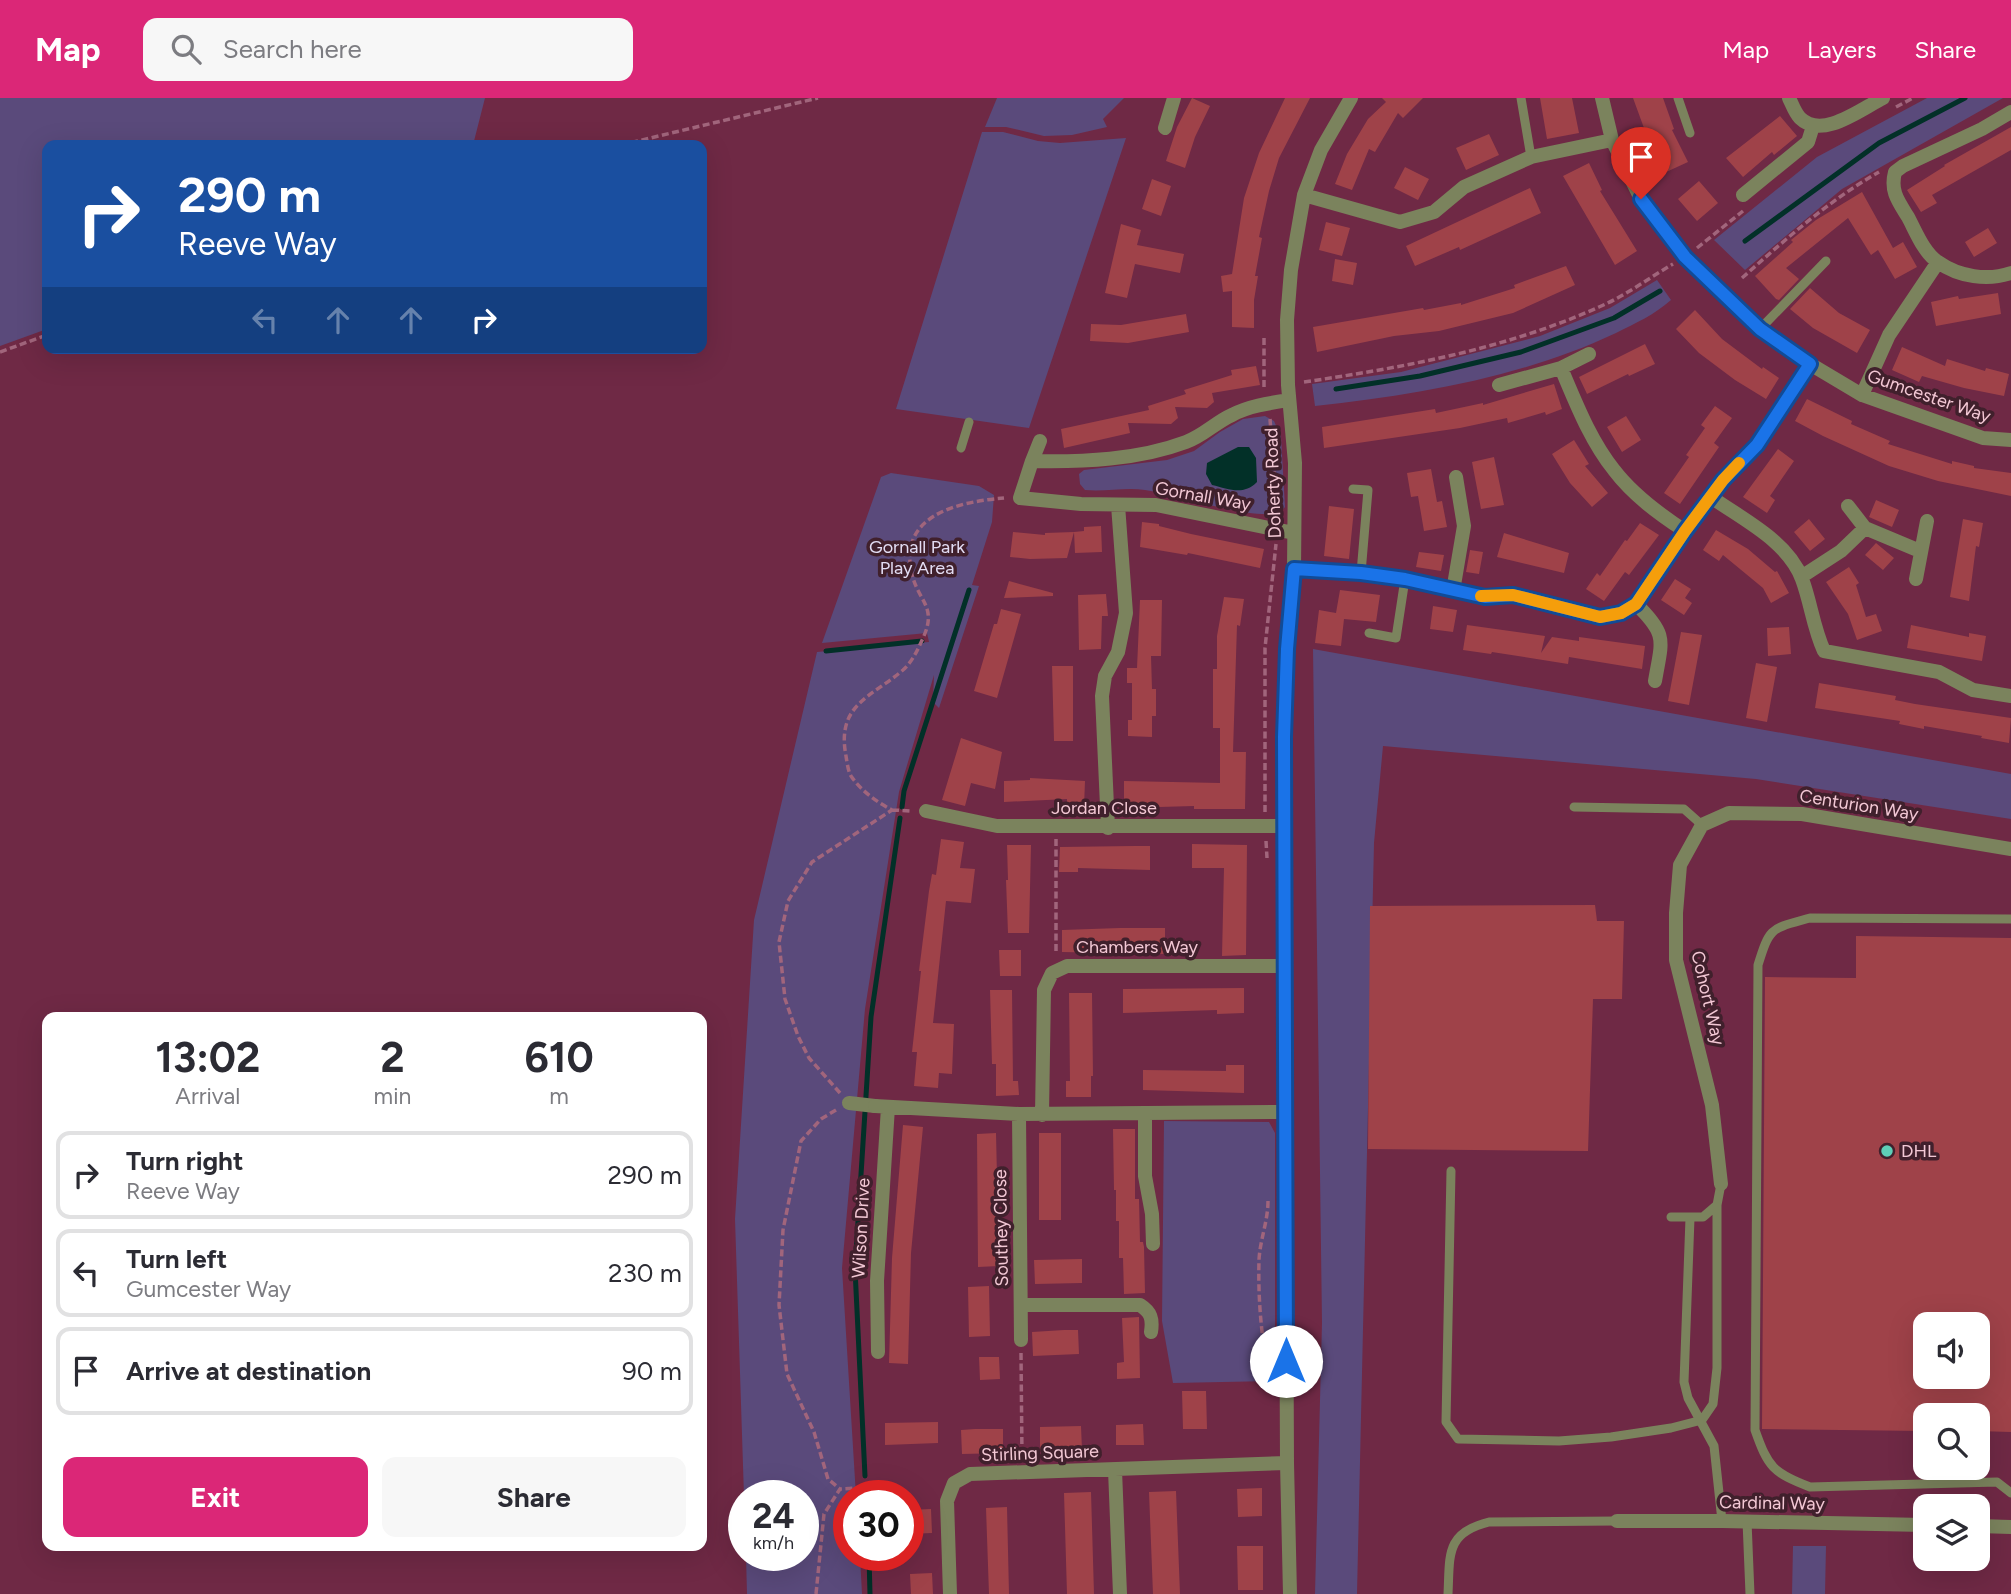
<!DOCTYPE html>
<style>
:root{--surface:#fff;--page:#f7f7f7;--text:#2b2b33;--muted:#7c7c81;--line:#e1e1e2;--accent:#db2777}
body{margin:0;font-family:Figtree,sans-serif;background:var(--page);color:var(--text);height:100vh;display:flex;flex-direction:column;font-size:26px;white-space:nowrap}
*{box-sizing:border-box;margin:0}
p{font-size:23px;color:var(--muted)}
.icon{flex:none;width:38px;height:38px;fill:none;stroke:currentColor;stroke-width:2;stroke-linecap:round;stroke-linejoin:round}
.map{position:relative;flex:1;overflow:hidden}
.sheet{position:absolute;left:42px;top:914px;width:665px;height:539px;display:flex;flex-direction:column;background:var(--surface);border-radius:14px;box-shadow:0 7px 28px #0002}
.sheet>*{flex:none}
.top-card{position:absolute;left:42px;top:42px;width:665px;height:214px;border-radius:14px;box-shadow:0 7px 28px #0002;background:#1a4fa0;color:#fff;overflow:hidden}
.fabs{position:absolute;left:1913px;top:1214px;display:grid;gap:14px}
.fabs a{display:grid;place-items:center;width:77px;height:77px;border-radius:14px;background:var(--surface);box-shadow:0 7px 28px #0002;font-size:35px}
.speed{position:absolute;left:728px;top:1382px;display:flex;gap:14px;font-size:35px;font-weight:700;text-align:center}
.speed>*{display:grid;place-content:center;width:91px;height:91px;border-radius:50%;background:var(--surface);box-shadow:0 7px 28px #0002;line-height:1}
.speed small{font-size:18px;font-weight:400}
.speed .limit{border:10px solid #d22;background:#fff;color:#111}
.pin{position:absolute;display:grid;place-items:center;width:60px;height:60px;color:#fff;margin:-72px -30px;border-radius:50% 50% 50% 0;rotate:-45deg;box-shadow:0 0 7px #0007}
.pin .icon{rotate:45deg}
.me{position:absolute;width:77px;margin:-38px;rotate:0deg;stroke-linejoin:round;filter:drop-shadow(0 0 5px #0008)}
.turn{display:flex;align-items:center;gap:24px;height:147px;padding:0 21px;font-size:32px}
.turn .icon{width:91px;height:91px;stroke-width:2.5}
.turn b{display:block;font-size:49px;line-height:60px}
.lanes{display:flex;align-items:center;height:66px;padding:0 21px;background:#0003;justify-content:center;gap:35px;direction:ltr}
.lanes .off{opacity:.35}
.eta{display:flex;justify-content:space-evenly;align-items:center;height:119px;text-align:center}
.eta b{font-size:42px;font-weight:700;line-height:49px}
.cta{display:flex;gap:14px;margin-top:auto;padding:14px 21px}
.cta a{flex:1;height:80px;border-radius:14px;background:var(--accent);color:#fff;font-size:28px;font-weight:700;line-height:80px;text-align:center}
.cta a+a{background:var(--page);color:var(--text)}
ul{padding:0;list-style:none}
li{display:flex;align-items:center;gap:21px;height:88px;margin:0 14px 10px;padding:0 7px;border:4px solid var(--line);border-radius:14px}
li div{flex:1}
li b{display:block;font-size:26px}
li em{font-style:normal}
header{display:flex;align-items:center;gap:42px;box-sizing:border-box;height:98px;padding:0 35px;background:var(--accent);color:#fff}
header strong{font-size:33px}
nav{display:flex;gap:38px;margin-inline-start:auto;font-size:24px}
.search{width:490px;height:63px;background:var(--page);display:flex;align-items:center;gap:18px;box-sizing:border-box;padding:0 24px;border-radius:14px;color:var(--muted);font-size:26px}
.map>svg:first-child{display:block}
</style>
<header>
<strong>Map</strong>
<div class="search"><svg class="icon" aria-label="search" viewBox="0 0 24 24"><circle cx="10" cy="10" r="6"/><path d="M15 15l6 6"/></svg>Search here</div>
<nav><a>Map</a><a>Layers</a><a>Share</a></nav>
</header>
<div class="map">
<svg width="2011" height="1496" viewBox="0 0 2011 1496">
<rect width="100%" height="100%" fill="#6f2945"/>
<path fill="#5a4a7b" d="M0 0H485L473 47H47V231L0 248Z
M997 0H1124L1103 21 1107 29 1072 37 1044 38 1006 29H985Z
M1927 0H2003L1842 91 1745 172 1714 142 1817 59Z
M982 34H1003L1038 43 1060 45 1126 40 1029 330 896 311Z
M1657 182 1671 202C1654 217 1636 225 1616 235 1523 279 1417 297 1315 308L1312 286 1401 274 1540 238 1610 210Z
M1265 318 1274 323 1281 339 1285 409 1280 415C1248 422 1182 397 1145 392 1126 389 1105 394 1085 392L1080 386 1079 376 1084 372 1167 362 1194 353 1220 334 1243 321Z
M891 375 979 388 994 397 992 424 972 487 979 488 939 610 933 604 934 577 899 694 865 911 842 1170 856 1398H849V1458H860L862 1496H747L746 1458H803V1398H744L735 1121 754 822 817 554 929 544 927 535 822 545 881 379Z
M1313 551 2011 676V721L1756 681 1383 648 1374 745 1357 1496H1315L1322 1225Z
M1164 1023 1269 1024 1275 1035V1283L1173 1285 1162 1223Z
M1793 1448H1826L1825 1496H1792Z"/>
<path fill="#023028" d="M1238 349H1249L1256 360 1257 384C1243 398 1229 391 1212 387L1206 376 1207 365Z"/>
<g fill="none" stroke-linecap="round" stroke-linejoin="round">
<path stroke="#023028" stroke-width="5" d="M1745 143 1879 45 1965 0
M1336 291 1420 278 1521 254 1614 220 1660 193
M826 553 922 543
M902 709 904 693 969 492
M865 1378 855 1171 871 919 900 720
M869 1458 870 1496"/>
</g>
<path fill="#9f4249" fill-rule="evenodd" d="M1192 0 1210 8 1195 39 1185 70 1166 63 1177 29Z
M1285 0H1310L1279 60 1269 93 1259 139 1262 140 1255 178H1258L1254 202V230L1232 229V193L1223 194 1221 178 1232 176 1244 100 1259 55Z
M1382 0H1423L1403 20 1398 15 1375 54 1369 51 1352 92 1335 86 1347 56 1368 21 1386 4Z
M1540 0H1572L1579 35 1547 41Z
M1633 0H1663L1674 31 1672 32 1688 64 1664 75 1648 41Z
M1780 18 1797 38 1774 57 1772 54 1743 79 1726 60Z
M2011 29V52L1932 97 1937 105 1921 114 1907 92 1945 68 1944 67Z
M1489 36 1499 57 1466 72 1456 50Z
M1589 65 1602 92 1600 93 1637 153 1615 167 1563 78Z
M1405 69 1429 81 1418 102 1394 90Z
M1152 81 1171 88 1161 118 1142 111Z
M1699 83 1718 105 1697 123 1678 101Z
M1530 90 1541 115 1460 152 1459 149 1415 168 1406 148Z
M1862 94 1893 150 1903 144 1917 169 1895 181 1878 152 1871 157 1848 120 1786 170 1799 181 1779 202 1776 201 1755 178 1793 144 1791 142 1816 122Z
M1326 124 1350 130 1342 158 1319 152Z
M1121 126 1141 132 1137 147 1184 156 1180 175 1135 166 1127 200 1105 195Z
M1988 130 1997 145 1974 159 1965 144Z
M1335 161 1357 165 1353 187 1332 183Z
M1566 168 1575 187 1513 215 1439 233 1394 238 1317 254 1313 229 1423 210 1424 212 1461 205V207L1515 190 1514 187Z
M1810 190 1839 215 1870 232 1857 255 1813 230 1790 211Z
M1998 195 2001 216 1936 228 1931 204 1958 198 1959 201Z
M1695 212 1722 241 1762 271 1763 269 1779 280 1766 301 1735 282 1699 255 1676 231Z
M1186 216 1189 234 1128 245 1090 243 1091 226 1121 227Z
M1645 246 1655 266 1629 278 1628 276 1587 296 1579 279Z
M1902 249 1945 268 1947 261 1985 273 1986 270 2009 276 2004 298 1964 290 1922 278 1919 284 1892 272Z
M1256 268 1260 287 1212 295 1214 304 1207 310 1175 309 1178 320 1171 326 1128 325 1130 335 1064 350 1061 331 1149 312 1148 308 1186 296 1184 292 1232 277 1231 272Z
M1554 286 1562 311 1546 317 1545 314 1508 325 1507 320 1460 330 1324 350 1322 329 1435 311 1436 315 1483 305V307Z
M1807 301 1852 323 1851 326 1890 343 1888 346 1952 366V363L1974 368V370L2011 375V398L1938 383 1889 368 1823 338 1795 323Z
M1715 308 1732 320 1714 345 1719 349 1680 406 1664 395 1689 359 1686 357 1705 330 1701 327Z
M1626 318 1641 342 1622 354 1607 329Z
M1574 342 1589 366 1585 368 1608 395 1592 409 1570 385 1552 356Z
M1778 351 1794 363 1770 398 1775 402 1767 415 1743 399Z
M1494 359 1504 407 1481 411 1472 364Z
M1431 371 1437 404 1442 403 1447 429 1424 433 1418 398 1411 399 1407 375Z
M1876 402 1899 412 1892 429 1869 419Z
M1329 408 1354 411 1349 461 1324 458Z
M1809 421 1825 441 1810 453 1794 434Z
M1963 421 1983 425 1979 449 1976 448 1969 503 1950 499Z
M1142 424 1159 426V428L1191 436 1264 451 1260 470 1188 455 1187 457 1140 449Z
M1640 425 1659 437 1629 477 1625 474 1604 503 1586 491 1597 475 1600 478 1625 442 1627 443Z
M1101 428 1102 454 1075 455 1074 434 1084 433V429Z
M1716 432 1748 451 1775 474 1777 473 1789 495 1771 505 1763 490 1723 457 1719 463 1703 452Z
M1013 434 1045 437V435L1074 434 1067 460 1030 461 1010 459Z
M1504 435 1569 455 1564 475 1497 459Z
M1876 445 1894 460 1883 472 1865 457Z
M1470 452 1483 454 1479 476 1466 474Z
M1419 454 1444 457 1441 473 1416 469Z
M1849 469 1859 485 1856 487 1866 519 1876 516 1882 533 1857 542 1848 516 1826 484Z
M1675 481 1691 491 1685 500 1692 505 1684 517 1661 502Z
M1009 483 1053 495V498L1004 500Z
M1340 492 1380 497 1376 524 1344 521 1341 548 1315 545 1319 512 1336 515Z
M1106 496 1108 518H1102L1101 551 1079 552 1078 497Z
M1224 499 1244 501 1240 528 1237 527 1233 654H1246L1245 711H1194V708L1124 710V683L1220 685V630H1213V571H1217V538Z
M1140 502H1162L1161 558H1151L1152 591H1156V618H1152V639L1128 638V622H1132V585H1127V570H1137Z
M1433 508 1457 512 1453 534 1430 531Z
M1001 511 1021 516 997 600 974 593 994 526H997Z
M1467 527 1545 538 1541 555 1552 539 1579 543V539L1645 548 1642 571 1569 559 1568 566 1492 554 1491 556 1463 552Z
M1911 527 1969 539V535L1986 538 1982 563 1907 550Z
M1789 529 1791 556 1768 558 1767 530Z
M1681 534 1702 537 1689 607 1668 603Z
M1756 565 1777 569 1767 624 1746 620Z
M1052 568H1073V643H1054Z
M1819 585 1896 598 1895 602 1915 606 2011 620 2009 645 1981 640 1982 638 1924 628V631L1899 626 1900 623 1815 610Z
M961 640 1002 654 995 691 971 685 965 708 942 702Z
M1030 680 1085 683 1084 709H1067V701L1004 704V683L1030 682Z
M941 741 964 744 960 770 975 771 971 805 946 803 933 925 954 926 952 976 939 975 938 990 914 988 917 954H912L921 873H919L929 793 932 776 936 777Z
M1192 746 1247 747 1246 857 1222 858 1224 770H1192Z
M1007 747H1031L1029 835H1008L1006 782H1008Z
M1134 748H1150V772L1078 770V774H1059L1060 749Z
M1595 807 1597 823H1624L1622 901H1593L1588 1053 1368 1051 1370 808Z
M1120 830H1165V856L1062 854V832Z
M1856 838 2011 840V1334L1978 1333V1318H1925V1333L1762 1331 1765 879 1856 880ZM1925 1227H1978V1279H1925Z
M999 852H1021V878H1000Z
M1244 890V915L1217 916V912L1123 915V891Z
M990 892H1012L1013 983H1018L1019 997 996 998V966H992Z
M1069 895H1092L1093 978H1091V999H1066V983H1070Z
M1226 967H1244V995L1143 992V972L1226 973Z
M903 1027 923 1029 911 1155 908 1266 889 1265 892 1160Z
M1113 1031H1135V1101H1139L1140 1144H1143L1144 1149 1145 1195 1124 1196 1123 1160H1119V1123H1116V1092H1114Z
M996 1035 999 1168 978 1169 977 1036Z
M1039 1035H1061V1122H1039Z
M1082 1161V1185L1035 1186 1034 1162Z
M989 1188 990 1238 969 1239 968 1189Z
M1139 1219 1140 1280 1117 1281V1265L1124 1264 1122 1220Z
M1064 1232H1078L1079 1256 1033 1258 1032 1234Z
M979 1259H999L1000 1281 980 1282Z
M1182 1293H1206L1207 1331H1183Z
M938 1324V1345L885 1347V1325Z
M1143 1326 1144 1347H1116V1327Z
M1081 1328 1082 1352 1040 1353V1329Z
M975 1331H1003V1355L962 1356 961 1332Z
M1262 1390V1418L1238 1419 1237 1391Z
M1176 1393 1180 1496H1153L1149 1394Z
M1091 1394 1094 1496H1067L1064 1395Z
M1007 1409 1009 1496H989L986 1410Z
M931 1411 932 1435 908 1436V1412Z
M1237 1448H1263V1492H1238Z
M932 1475 933 1496H911L910 1476Z"/>
<g fill="none" stroke-linecap="round" stroke-linejoin="round">
<path stroke="#a1657c" stroke-width="3.5" stroke-dasharray="7 3.5" stroke-linecap="butt" d="M1896 9 1913 0
M621 47 818 0
M1697 150 1743 113
M1742 180C1786 141 1828 103 1879 74
M1264 240V290
M0 254 47 237
M1304 284C1406 269 1505 251 1599 209 1625 198 1649 180 1673 166
M1270 321 1277 414
M892 712 911 713
M1265 714V550L1276 446
M1056 741V856
M1266 743 1267 760
M840 995 809 960 798 938 785 901 779 844 788 803 812 764 892 712C877 704 861 693 851 678 848 673 847 664 846 658 836 606 872 599 903 572 913 563 918 551 923 540 937 510 920 504 913 480 895 418 956 404 1004 400
M836 1012 821 1021 801 1043 783 1132 779 1207 787 1276 814 1334 828 1381 840 1391
M1268 1103C1268 1123 1260 1142 1259 1162 1258 1200 1261 1239 1269 1276
M1021 1255 1022 1360
M816 1496 824 1416 840 1391 892 1388"/>
<path stroke="#7b835d" stroke-width="9" d="M1521 0 1531 59
M1678 0 1690 35
M1760 231 1826 163
M961 350 969 324
M1353 391 1368 392 1361 475
M1369 535 1396 540 1405 481
M1574 709 1684 711 1702 727
M2011 821 1810 820C1771 831 1770 828 1758 867L1755 1332C1768 1369 1773 1375 1810 1389L1997 1384 2011 1395
M1451 1073 1446 1324 1458 1341 1559 1343 1611 1339 1671 1330 1702 1322 1713 1306 1717 1270V1107
M1671 1119H1703L1717 1107 1721 1086
M1690 1120 1684 1284 1688 1300 1714 1348 1722 1423
M1747 1423 1750 1496
M1448 1496C1450 1457 1445 1435 1489 1424L1617 1423"/>
<path stroke="#7b835d" stroke-width="14" d="M849 1005 875 1008"/>
<path stroke="#7b835d" stroke-width="14" d="M1602 0 1612 42 1641 101 1685 159 1760 231 1810 266 1862 297 1983 340 2011 342
M1789 0C1792 6 1795 15 1800 20 1822 42 1861 11 1883 0
M2011 14 1982 31 1903 68 1895 74C1890 93 1898 103 1908 119 1916 134 1924 155 1938 164 1959 179 1988 183 2011 175
M1165 30 1174 0
M1304 97 1400 124 1434 114 1464 89 1531 59 1612 42
M1743 97 1808 44 1813 28
M1561 270C1576 305 1590 342 1614 372 1633 397 1659 416 1685 433
M1499 287 1561 270 1589 256
M1862 297 1889 237 1938 164
M1040 343 1032 363C1083 364 1138 362 1186 344 1203 338 1216 324 1232 317 1249 308 1270 305 1289 302
M1032 363 1020 400 1081 406 1156 407 1294 435
M1711 399C1742 421 1788 443 1802 481 1811 505 1813 529 1824 553L1939 574 1973 592 2011 598
M1848 408 1865 430 1920 453
M1294 471 1361 475 1405 481 1485 499 1513 497 1600 519 1621 515 1636 506 1685 433 1723 382 1757 347 1810 266
M1801 479 1841 453 1865 430
M1916 481 1927 423
M1453 493 1464 428 1456 379
M1636 506C1668 537 1662 542 1655 583
M926 713 997 728H1285
M1108 730 1102 598 1105 578 1118 554 1126 515 1118 407
M875 1008 1019 1016 1284 1014
M1019 1016 1021 1242
M1145 1016V1078L1152 1116 1153 1146
M1042 1017 1044 892 1052 875 1067 868H1283
M1721 1086 1712 1007 1676 862V815L1680 767 1702 727 1729 715 1802 716 2011 751
M1021 1207H1140C1151 1214 1153 1221 1151 1234
M878 1254 877 1183 888 1009
M1287 1365 1290 1496
M1115 1372 1120 1496
M1617 1423H1722L1925 1427
M1978 1428 2011 1429
M950 1496 947 1403 954 1385 970 1376 1287 1365 1284 639 1287 551 1294 471 1295 365 1288 287 1287 222 1291 172 1304 97 1321 52 1351 0"/>
</g>
<g fill="none" stroke-linecap="round" stroke-linejoin="round">
<defs>
<path id="route" d="M1286 1263 1284 639 1287 551 1294 471 1361 475 1405 481 1485 499 1513 497 1600 519 1621 515 1636 506 1685 433 1723 382 1757 347 1810 266 1760 231 1685 159 1641 101"/>
</defs>
<use href="#route" stroke="#114b97" stroke-width="18"/>
<use href="#route" stroke="#1a73e8" stroke-width="12"/>
<path stroke="#f59e0b" stroke-width="12" d="M1481 498 1513 497 1600 519 1621 515 1636 506 1685 433 1723 382 1739 365"/>
</g>
<circle fill="#5eceb7" stroke="#40202c" stroke-width="2.5" cx="1887" cy="1053" r="7"/>
<g text-anchor="middle" stroke-width="7" stroke-linejoin="round" paint-order="stroke">
<g font-size="18" fill="#f3c8d5" stroke="#40202c">
<text transform="translate(1929 298) rotate(19)" y="6">Gumcester Way</text>
<text transform="translate(1273 385) rotate(-92)" y="6">Doherty Road</text>
<text transform="translate(1203 398) rotate(10)" y="6">Gornall Way</text>
<text transform="translate(1859 707) rotate(9)" y="6">Centurion Way</text>
<text x="1104" y="716">Jordan Close</text>
<text x="1137" y="855">Chambers Way</text>
<text transform="translate(1708 900) rotate(77)" y="6">Cohort Way</text>
<text transform="translate(861 1130) rotate(-87)" y="6">Wilson Drive</text>
<text transform="translate(1001 1130) rotate(-91)" y="6">Southey Close</text>
<text transform="translate(1040 1355) rotate(-2)" y="6">Stirling Square</text>
<text transform="translate(1772 1405) rotate(1)" y="6">Cardinal Way</text>
</g>
<g font-size="18" fill="#e3ddf4" stroke="#40202c">
<text x="917" y="455">Gornall Park<tspan x="917" dy="21">Play Area</tspan></text>
</g>
<g font-size="18" fill="#f3c8d5" stroke="#40202c" text-anchor="start">
<text x="1901" y="1059">DHL</text>
</g>
</g>
</svg>
<div class="fabs">
<a><svg class="icon" aria-label="sound" viewBox="0 0 24 24"><path d="M4 9h4l5-4v14l-5-4H4zM17 9q2 3 0 6"/></svg></a>
<a><svg class="icon" aria-label="search" viewBox="0 0 24 24"><circle cx="10" cy="10" r="6"/><path d="M15 15l6 6"/></svg></a>
<a><svg class="icon" aria-label="layers" viewBox="0 0 24 24"><path d="M12 4l9 5-9 5-9-5zM3 14l9 5 9-5"/></svg></a>
</div>
<div class="speed"><div>24<small>km/h</small></div><div class="limit">30</div></div>
<div class="pin" style="left:1641px;top:101px;background:#d93025"><svg class="icon" aria-label="arrive" viewBox="0 0 24 24"><path d="M6 21V4h12l-3 4 3 4H6"/></svg></div>
<svg class="me" style="left:1286px;top:1263px" viewBox="-20 -20 40 40"><circle r="19" fill="#fff"/><path d="M0-13L10 11 0 6-10 11z" fill="#1a73e8"/></svg>
<div class="top-card">
<div class="turn"><svg class="icon" aria-label="right" viewBox="0 0 24 24"><path d="M7 20v-9h11M14 6l5 5-5 5"/></svg><div><b>290 m</b>Reeve Way</div></div>
<div class="lanes"><svg class="icon off" aria-label="left" viewBox="0 0 24 24"><path d="M17 20v-9H6M10 6l-5 5 5 5"/></svg><svg class="icon off" aria-label="ahead" viewBox="0 0 24 24"><path d="M12 20V5M6 11l6-6 6 6"/></svg><svg class="icon off" aria-label="ahead" viewBox="0 0 24 24"><path d="M12 20V5M6 11l6-6 6 6"/></svg><svg class="icon" aria-label="right" viewBox="0 0 24 24"><path d="M7 20v-9h11M14 6l5 5-5 5"/></svg></div>
</div>
<section class="sheet">
<div class="eta">
<div><b>13:02</b><p>Arrival</p></div>
<div><b>2</b><p>min</p></div>
<div><b>610</b><p>m</p></div>
</div>
<ul>
<li><svg class="icon" aria-label="right" viewBox="0 0 24 24"><path d="M7 20v-9h11M14 6l5 5-5 5"/></svg><div><b>Turn right</b><p>Reeve Way</p></div><em>290 m</em></li>
<li><svg class="icon" aria-label="left" viewBox="0 0 24 24"><path d="M17 20v-9H6M10 6l-5 5 5 5"/></svg><div><b>Turn left</b><p>Gumcester Way</p></div><em>230 m</em></li>
<li><svg class="icon" aria-label="arrive" viewBox="0 0 24 24"><path d="M6 21V4h12l-3 4 3 4H6"/></svg><div><b>Arrive at destination</b></div><em>90 m</em></li>
</ul>
<div class="cta"><a>Exit</a><a>Share</a></div>
</section>
</div>
